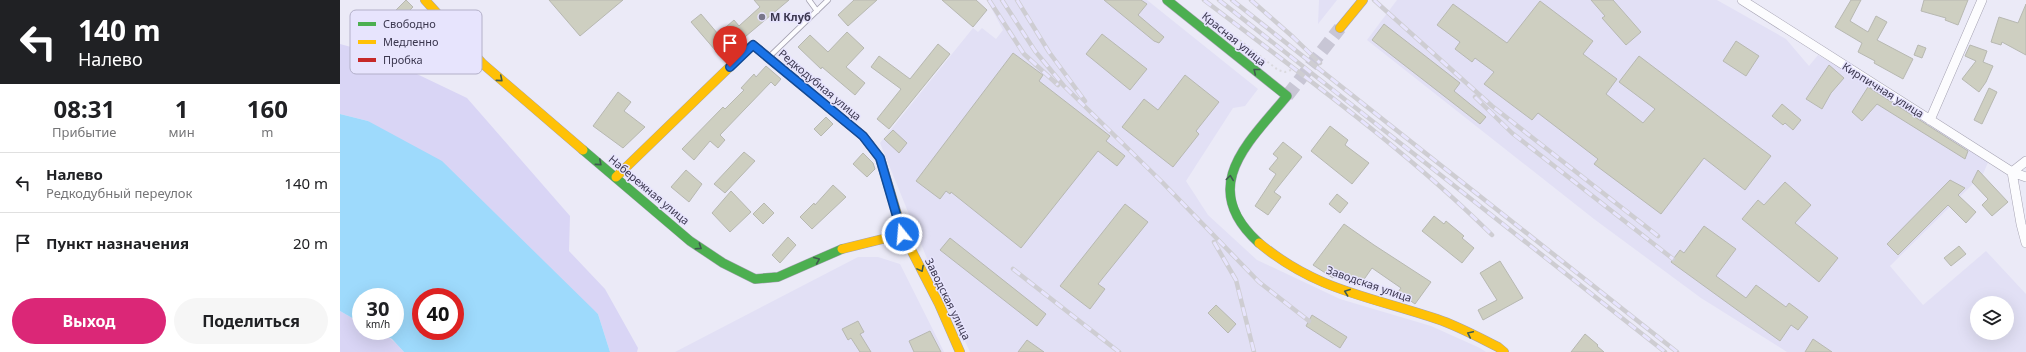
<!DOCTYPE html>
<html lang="ru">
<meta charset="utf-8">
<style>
:root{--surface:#fff;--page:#f6f6f6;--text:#202124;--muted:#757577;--line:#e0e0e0;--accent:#db2777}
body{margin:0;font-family:"Noto Sans",sans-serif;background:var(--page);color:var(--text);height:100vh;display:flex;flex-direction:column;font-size:15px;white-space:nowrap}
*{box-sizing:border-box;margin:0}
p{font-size:13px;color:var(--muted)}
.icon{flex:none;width:22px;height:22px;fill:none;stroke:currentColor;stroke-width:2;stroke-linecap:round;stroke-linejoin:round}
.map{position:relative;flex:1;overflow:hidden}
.side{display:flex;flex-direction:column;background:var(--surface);width:340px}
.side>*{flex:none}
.guide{background:#202124;color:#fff;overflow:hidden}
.tools{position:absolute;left:1630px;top:296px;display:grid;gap:8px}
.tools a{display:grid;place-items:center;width:44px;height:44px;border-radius:50%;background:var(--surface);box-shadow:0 4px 16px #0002;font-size:20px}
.speed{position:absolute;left:12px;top:288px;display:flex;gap:8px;font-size:20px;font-weight:700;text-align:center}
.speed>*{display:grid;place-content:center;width:52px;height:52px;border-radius:50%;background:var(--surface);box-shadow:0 4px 16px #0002;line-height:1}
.speed small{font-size:10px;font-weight:400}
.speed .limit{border:6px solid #d22;background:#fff;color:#111}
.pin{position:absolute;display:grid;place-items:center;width:34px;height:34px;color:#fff;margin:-41px -17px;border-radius:50% 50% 50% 0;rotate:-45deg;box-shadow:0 0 4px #0007}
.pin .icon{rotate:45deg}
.me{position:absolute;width:44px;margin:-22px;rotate:343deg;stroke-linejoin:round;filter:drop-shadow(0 0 3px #0008)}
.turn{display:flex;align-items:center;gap:14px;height:84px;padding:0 12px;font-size:18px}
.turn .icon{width:52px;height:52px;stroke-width:2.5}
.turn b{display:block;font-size:28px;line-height:34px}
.eta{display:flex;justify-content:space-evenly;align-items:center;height:68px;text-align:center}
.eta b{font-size:24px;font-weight:700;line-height:28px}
.cta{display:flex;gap:8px;margin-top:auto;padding:8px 12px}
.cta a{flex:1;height:46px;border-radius:24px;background:var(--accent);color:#fff;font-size:16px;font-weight:700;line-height:46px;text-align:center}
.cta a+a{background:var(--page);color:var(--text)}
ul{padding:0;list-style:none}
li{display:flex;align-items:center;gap:12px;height:60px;padding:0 12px;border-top:1px solid var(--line)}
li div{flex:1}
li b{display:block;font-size:15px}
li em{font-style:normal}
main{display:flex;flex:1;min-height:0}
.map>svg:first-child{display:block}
</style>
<main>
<section class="side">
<div class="guide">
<div class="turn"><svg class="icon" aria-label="left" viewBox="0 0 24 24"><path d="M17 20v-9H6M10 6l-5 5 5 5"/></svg><div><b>140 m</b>Налево</div></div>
</div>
<div class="eta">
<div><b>08:31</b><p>Прибытие</p></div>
<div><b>1</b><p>мин</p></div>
<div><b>160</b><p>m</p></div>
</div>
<ul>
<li><svg class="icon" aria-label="left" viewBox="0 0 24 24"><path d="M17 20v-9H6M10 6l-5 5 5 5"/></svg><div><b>Налево</b><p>Редкодубный переулок</p></div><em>140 m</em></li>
<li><svg class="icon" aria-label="arrive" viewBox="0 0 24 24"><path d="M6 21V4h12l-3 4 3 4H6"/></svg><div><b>Пункт назначения</b></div><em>20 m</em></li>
</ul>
<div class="cta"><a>Выход</a><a>Поделиться</a></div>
</section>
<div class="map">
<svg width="1686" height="352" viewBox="0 0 1686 352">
<rect width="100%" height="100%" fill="#ebeaf7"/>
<path fill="#e2e0f5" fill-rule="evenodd" d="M647 0H807L918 89 905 106 893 108 846 181 868 215 917 260 1000 299 1091 326 1140 348 1146 352H630L588 261 540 143 633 28 638 32 642 28 656 39 663 30Z
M979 0H997L978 24Z
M1057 0H1377L1446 39 1469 66 1478 55 1559 101 1649 160 1643 174 1550 266 1583 305 1646 251 1686 294V352H1447L1361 298 1254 219 1027 40ZM1637 303H1667V333H1637Z
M518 257H538L560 264 604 352H335Z"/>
<path fill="#d9d5f5" d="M0 44 33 53 127 98 230 216 229 251 265 289 298 348 297 352H270L258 314 28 121 0 114Z
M0 311 21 323V331C43 331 50 336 64 352H0Z"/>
<path fill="#9edafc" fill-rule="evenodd" d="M0 114 28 121 102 161 258 314 270 352H64L52 339 37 331H55V297H21V323L0 311ZM81 297H115V331H81Z"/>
<path fill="#cecfc1" stroke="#b7b8b1" d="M66 0 73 7 57 23 50 16Z
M209 0H283L240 36Z
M414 0H449L381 57 351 22 361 14 378 34 394 20 399 26 420 7Z
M514 0H537L508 26 498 15Z
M602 0H636L647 10 633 27Z
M764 0H801L807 4 798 15 824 37 819 43 814 41Z
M1251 0H1273L1301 32 1286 45 1262 18 1265 16Z
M1511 0H1521L1510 21 1528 32 1536 16 1547 22 1537 40 1573 59 1563 79 1534 63 1535 61 1518 52 1522 43 1495 27Z
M1584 0H1628L1618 25 1605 20 1606 18 1581 11Z
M1200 1 1253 41 1243 54 1277 79 1266 94 1303 123 1315 109 1279 82 1299 56 1431 156 1405 190 1364 158 1321 214 1254 164 1258 159 1198 113 1192 120 1144 84 1154 72 1135 58 1132 62 1115 49 1120 42 1097 25 1113 4 1167 43Z
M1686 4V55L1662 42 1661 45 1651 42 1659 17 1678 23Z
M1044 24 1120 83 1114 91 1146 117 1140 124 1032 40Z
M507 32 524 48 506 67 525 83 515 95 482 67 481 69 458 47 470 35 488 52Z
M762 34 807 69 790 90 746 54Z
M1396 41 1419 56 1406 76 1383 61Z
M598 44 610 54 549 129 537 119 561 89 531 67 539 56 570 79Z
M1578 45 1586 48 1582 58 1574 55Z
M1630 45 1647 51 1643 62 1653 66 1646 82 1639 92 1622 79 1636 61 1625 56Z
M673 53 703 75 699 81 770 136 766 141 785 156 777 166 758 151 681 248 611 192 610 194 606 191 600 199 576 181Z
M1489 65 1504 78 1491 93 1482 109 1466 99Z
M426 66 441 79 435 86 431 82 380 135 385 140 378 148 370 141 354 160 342 149 383 107 385 109 404 90 401 88 414 74 416 77Z
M845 75 879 102 856 131 859 134 833 167 782 127 804 99 818 110Z
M1528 87 1628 151 1625 159 1537 104 1522 121 1512 112Z
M1649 88 1657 92 1642 124 1634 120Z
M278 92 291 102 284 111 305 127 283 148 253 126Z
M1442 104 1461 120 1453 130 1445 123 1443 125 1432 116Z
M486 117 493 124 481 136 474 129Z
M990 126 1008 140 1005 145 1029 163 1012 184 971 151Z
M553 130 567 143 559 153 544 139Z
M943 142 962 157 934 192 941 197 928 215 915 206 936 174 929 169 938 158 933 154Z
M404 152 415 161 385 193 374 184Z
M523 153 533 163 535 169 527 177 513 164Z
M346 170 362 184 349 202 331 187Z
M1638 170 1668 202 1652 216 1642 205 1648 199 1632 182Z
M1610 180 1625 188 1618 195 1636 212 1626 223 1608 205 1558 255 1547 244Z
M1445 182 1471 205 1455 223 1498 258 1479 282 1402 219 1418 200 1424 205Z
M493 185 506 197 472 229 460 217 474 203 475 205Z
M391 191 411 212 390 232 372 213Z
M997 194 1008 203 1000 213 989 204Z
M424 203 434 213 423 224 413 214Z
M785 204 808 222 758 284 765 289 750 309 720 286Z
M1094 216 1104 224 1106 221 1124 236 1122 238 1134 248 1122 263 1082 231Z
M1004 224 1034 245 1091 282 1075 304 1058 292 1061 288 1032 268 1020 285 999 270 993 278 973 265Z
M1364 226 1396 249 1376 276 1406 298 1416 285 1446 307 1449 303 1468 317 1458 330 1451 325 1440 341 1331 262 1340 250 1344 253Z
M448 237 456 245 440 263 432 255Z
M610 238 706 314 697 326 600 250Z
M1619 246 1626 254 1611 266 1604 258Z
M1160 261 1183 298 1143 320 1138 310 1157 300 1140 273Z
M876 305 896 324 888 333 868 313Z
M972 315 1007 337 1000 348 966 326Z
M518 321 524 332 520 334 531 352H520L511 338 508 340 502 329Z
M590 331 601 352H574L569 341Z
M1245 334 1258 345 1257 346 1264 352H1231Z
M1473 339 1492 352H1465Z
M687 340 704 352H678Z"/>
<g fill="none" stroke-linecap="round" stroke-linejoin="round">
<path stroke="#c8c6d5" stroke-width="13" stroke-dasharray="13 6" stroke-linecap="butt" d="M947 96 1000 28"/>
<defs>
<path id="lane" d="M469 0 477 11
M429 57 488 0"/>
<path id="street" d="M1402 0 1672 172 1686 177
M1590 120 1642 0
M1686 161 1672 172 1681 224 1686 243"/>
<path id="fast" d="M827 0 947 96C908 143 857 187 919 243
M243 150 350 241 383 263 415 279 438 277 502 249"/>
<path id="slow" d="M85 0 143 64 243 150
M1000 28 1023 0
M530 145 540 158 563 234 599 304 620 352
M276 177 404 53
M919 243C977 291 1029 296 1097 319 1118 326 1138 337 1158 347L1164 352
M502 249 563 234"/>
<path id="jam" d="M404 53 413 45 523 136 530 145"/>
</defs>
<use href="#lane" stroke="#a5a2b2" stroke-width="6"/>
<use href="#street" stroke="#a5a2b2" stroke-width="10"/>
<use href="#fast" stroke="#a5a2b2" stroke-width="10"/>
<use href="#slow" stroke="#a5a2b2" stroke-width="10"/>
<use href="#jam" stroke="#a5a2b2" stroke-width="10"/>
<path stroke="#dad9de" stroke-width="2" stroke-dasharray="2 3" stroke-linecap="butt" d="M888 31 938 70 945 72 951 70"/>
<use href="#lane" stroke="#fcfcfe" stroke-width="4.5"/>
<use href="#street" stroke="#fcfcfe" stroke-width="9"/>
<use href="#fast" stroke="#4caf50" stroke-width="9"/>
<use href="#slow" stroke="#ffc107" stroke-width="9"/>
<use href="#jam" stroke="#c62828" stroke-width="9"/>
<defs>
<path id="rail" d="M649 0 684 54 718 85
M662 0 695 51 724 86 822 182 919 282 969 321
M677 0 709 52 745 101
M864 0C962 75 1064 148 1152 235
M879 0 1325 352
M892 0 1337 352
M911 0 953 37 980 63
M1034 0 1152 106 1318 236
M1135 97 1172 133 1333 259
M874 242 896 280 914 352
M673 269 779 352"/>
</defs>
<use href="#rail" stroke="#cecdd2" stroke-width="4.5"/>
<use href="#rail" stroke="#e7e4fd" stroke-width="3" stroke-dasharray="9" stroke-linecap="butt"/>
</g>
<defs><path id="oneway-chevron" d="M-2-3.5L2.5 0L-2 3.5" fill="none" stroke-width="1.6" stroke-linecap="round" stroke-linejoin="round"/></defs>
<g stroke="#405b4f">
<use href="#oneway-chevron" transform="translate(916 71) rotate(-141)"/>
<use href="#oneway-chevron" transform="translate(160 79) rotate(40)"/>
<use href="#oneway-chevron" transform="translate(259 163) rotate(40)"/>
<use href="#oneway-chevron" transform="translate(890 178) rotate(-82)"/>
<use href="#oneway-chevron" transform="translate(359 247) rotate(34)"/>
<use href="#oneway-chevron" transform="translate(477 260) rotate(-23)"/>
<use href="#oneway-chevron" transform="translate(581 269) rotate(62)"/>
<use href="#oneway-chevron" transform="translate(1007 292) rotate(-160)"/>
<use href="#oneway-chevron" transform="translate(1130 334) rotate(-155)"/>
</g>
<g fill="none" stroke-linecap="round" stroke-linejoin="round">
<defs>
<path id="route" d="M390 67 413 45 523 136 540 158 562 234"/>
</defs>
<use href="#route" stroke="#114b97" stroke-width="10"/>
<use href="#route" stroke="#1a73e8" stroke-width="7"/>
</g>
<circle fill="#79768a" stroke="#e7e4fd" stroke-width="1.5" cx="422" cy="17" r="4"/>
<g text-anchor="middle" stroke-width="3" stroke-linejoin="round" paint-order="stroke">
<g font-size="11" font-weight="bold" fill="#3b374f" stroke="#e7e4fd" text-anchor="start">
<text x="430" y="21">М Клуб</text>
</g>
<g font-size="11" fill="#3b374f" stroke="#e7e4fd">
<text transform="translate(894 39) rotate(39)" y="4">Красная улица</text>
<text transform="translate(480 85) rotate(40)" y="4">Редкодубная улица</text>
<text transform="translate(1543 90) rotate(32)" y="4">Кирпичная улица</text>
<text transform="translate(309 190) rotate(40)" y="4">Набережная улица</text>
<text transform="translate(1029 284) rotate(19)" y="4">Заводская улица</text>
<text transform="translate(608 299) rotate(64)" y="4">Заводская улица</text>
</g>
</g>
<rect x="10" y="10" width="132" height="64" rx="6" fill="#e7e4fd" stroke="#b3b0c9" stroke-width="1"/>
<rect x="18" y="22" width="18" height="4" fill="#4caf50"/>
<rect x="18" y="40" width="18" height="4" fill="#ffc107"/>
<rect x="18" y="58" width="18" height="4" fill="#c62828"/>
<g font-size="11" fill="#3b374f">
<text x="43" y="28">Свободно</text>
<text x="43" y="46">Медленно</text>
<text x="43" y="64">Пробка</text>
</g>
</svg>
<div class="tools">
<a><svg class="icon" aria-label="layers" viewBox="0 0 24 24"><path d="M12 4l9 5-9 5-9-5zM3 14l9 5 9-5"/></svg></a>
</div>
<div class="speed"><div>30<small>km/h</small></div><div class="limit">40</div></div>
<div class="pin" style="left:390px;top:67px;background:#d93025"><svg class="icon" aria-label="arrive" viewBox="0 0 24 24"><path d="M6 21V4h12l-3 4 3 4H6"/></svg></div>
<svg class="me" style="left:562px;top:234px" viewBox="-20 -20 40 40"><circle r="17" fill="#1a73e8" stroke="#fff" stroke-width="3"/><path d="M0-11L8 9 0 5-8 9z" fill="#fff"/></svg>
</div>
</main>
